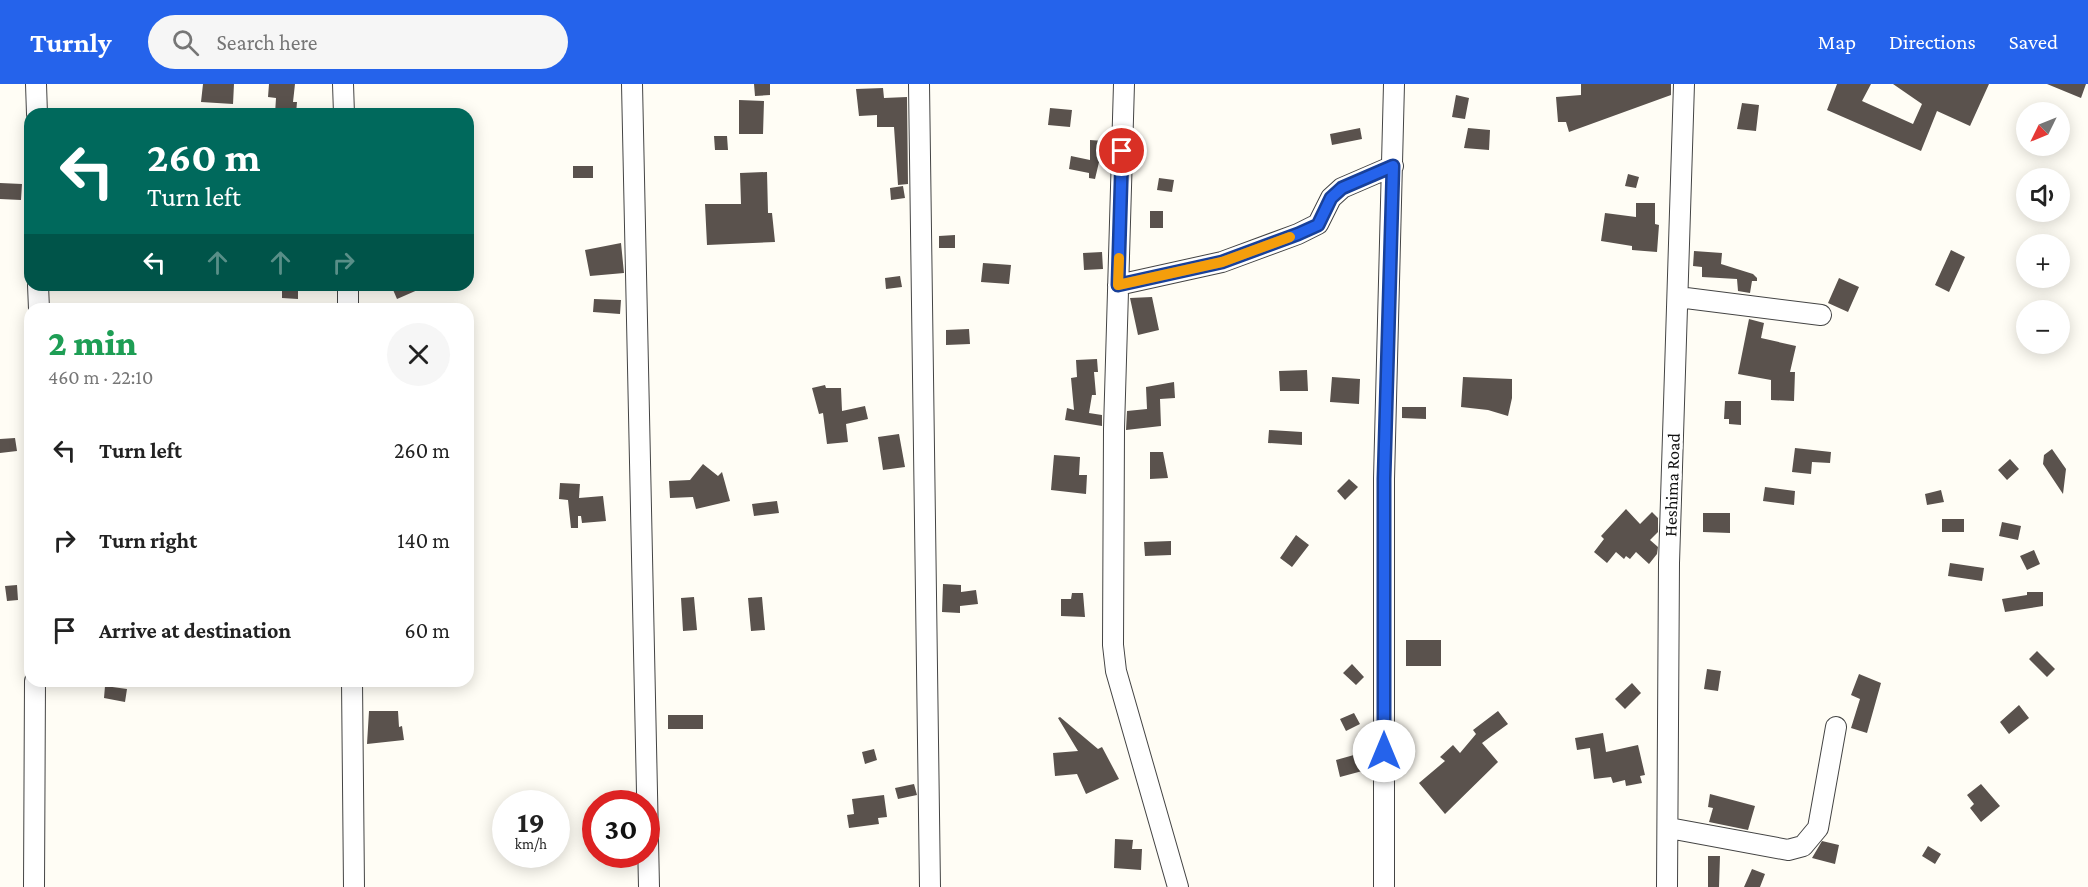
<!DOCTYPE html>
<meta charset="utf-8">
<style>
:root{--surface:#fff;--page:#f6f6f6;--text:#222;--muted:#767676;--accent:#2563eb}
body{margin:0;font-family:"Crimson Pro",serif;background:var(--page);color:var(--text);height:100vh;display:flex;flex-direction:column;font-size:22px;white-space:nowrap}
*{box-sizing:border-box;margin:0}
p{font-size:20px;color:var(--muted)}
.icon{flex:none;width:33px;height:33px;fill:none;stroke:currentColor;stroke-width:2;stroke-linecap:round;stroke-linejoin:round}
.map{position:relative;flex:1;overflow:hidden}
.details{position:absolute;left:24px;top:219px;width:450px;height:384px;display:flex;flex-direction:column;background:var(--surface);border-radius:18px;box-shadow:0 3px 15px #0003}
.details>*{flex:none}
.banner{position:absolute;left:24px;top:24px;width:450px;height:183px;border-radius:18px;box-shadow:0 3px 15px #0003;background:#00695c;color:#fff;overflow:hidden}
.needle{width:39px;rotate:227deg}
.fabs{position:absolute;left:2016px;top:18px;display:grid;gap:12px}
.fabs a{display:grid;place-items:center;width:54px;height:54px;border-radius:50%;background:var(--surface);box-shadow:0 3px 15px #0003;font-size:30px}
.speed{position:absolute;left:492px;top:706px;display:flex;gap:12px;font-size:30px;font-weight:700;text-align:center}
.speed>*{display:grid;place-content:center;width:78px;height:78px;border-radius:50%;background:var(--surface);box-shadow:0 3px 15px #0003;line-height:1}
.speed small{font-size:15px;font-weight:400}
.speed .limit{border:9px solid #d22;background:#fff;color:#111}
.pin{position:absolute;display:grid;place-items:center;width:51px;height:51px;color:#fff;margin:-26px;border:3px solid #fff;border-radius:50%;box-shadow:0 2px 6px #0007}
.me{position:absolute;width:66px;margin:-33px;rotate:0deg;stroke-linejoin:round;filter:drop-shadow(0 0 4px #0008)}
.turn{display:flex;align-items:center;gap:21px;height:126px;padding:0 24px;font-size:27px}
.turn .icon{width:78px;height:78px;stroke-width:2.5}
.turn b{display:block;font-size:42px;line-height:51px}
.lanes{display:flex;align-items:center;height:57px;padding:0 24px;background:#0003;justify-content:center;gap:30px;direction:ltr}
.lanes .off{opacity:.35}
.round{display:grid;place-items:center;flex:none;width:63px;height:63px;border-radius:32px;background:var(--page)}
.headline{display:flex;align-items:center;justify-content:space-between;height:102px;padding:0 24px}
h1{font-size:36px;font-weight:800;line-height:45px;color:#1e9e55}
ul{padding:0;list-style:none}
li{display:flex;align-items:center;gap:18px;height:90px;padding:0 24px}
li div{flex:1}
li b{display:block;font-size:22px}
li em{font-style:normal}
header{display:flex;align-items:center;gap:36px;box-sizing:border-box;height:84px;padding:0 30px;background:var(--accent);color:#fff}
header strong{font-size:28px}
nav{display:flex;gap:33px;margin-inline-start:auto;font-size:21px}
.search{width:420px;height:54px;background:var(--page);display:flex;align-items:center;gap:15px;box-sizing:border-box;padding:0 21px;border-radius:33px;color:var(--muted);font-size:22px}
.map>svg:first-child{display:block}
</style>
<header>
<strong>Turnly</strong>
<div class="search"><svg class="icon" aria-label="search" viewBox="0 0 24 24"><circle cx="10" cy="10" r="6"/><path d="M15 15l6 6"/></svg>Search here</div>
<nav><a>Map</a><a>Directions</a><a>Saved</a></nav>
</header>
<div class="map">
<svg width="2088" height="803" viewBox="0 0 2088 803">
<rect width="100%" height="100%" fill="#fffdf5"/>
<path fill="#5a524d" d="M203 0H234L233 20 201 18Z
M269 0H295L293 18H297L296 30H275L276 14 268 13Z
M754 0H770V11L755 12Z
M1581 0H1671V11L1569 48 1566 38H1558L1556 13 1581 11Z
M1837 0H1871L1862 17 1913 40 1922 20 1893 0H1989L1970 42 1937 27 1921 67 1827 26Z
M2047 0H2086L2081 14Z
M883 4 884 14 907 13 908 100 898 101 894 43H877V31L859 32 856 5Z
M1456 11 1469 14 1465 35 1452 33Z
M739 16 764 17 763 50H739Z
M1742 19 1759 21 1756 47 1737 45Z
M1050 24 1072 26 1070 43 1048 41Z
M1360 44 1362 55 1332 61 1330 50Z
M1468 44 1490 46 1489 66 1464 64Z
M714 52H727L728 66H715Z
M1090 56 1104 57 1095 95 1089 94V89L1069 85 1071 72 1090 76Z
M573 82H593V94H573Z
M767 88 768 129H772L775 158 707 161 705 120H741L740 89Z
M1628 90 1639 93 1636 104 1625 102Z
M1159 94 1174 96 1172 108 1157 106Z
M0 99 22 100 21 116 0 115Z
M903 102 905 114 891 116 890 104Z
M1636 119H1655V140L1659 141 1657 168 1632 166V162L1601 157 1605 129 1636 133Z
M1150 127H1163V144H1150Z
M955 151V164H939V152Z
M621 159 624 189 590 192 585 166Z
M1951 166 1965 173 1949 208 1935 201Z
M1694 167 1722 169 1721 180 1753 190 1757 194V197H1752L1750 209 1738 207 1737 195 1702 193V183L1693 182Z
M1102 168 1103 185 1084 186 1083 169Z
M983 179 1011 181 1009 200 981 198Z
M900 192 902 203 886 205 885 194Z
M1839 194 1859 203 1848 228 1828 219Z
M282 201H298V215L282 214Z
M391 201H429L397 215Z
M1152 213 1159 246 1138 251 1130 214Z
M594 215 621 216 620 230 593 228Z
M1749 235 1764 239 1761 254 1796 262 1790 288H1795L1794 317 1771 316V296L1738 290Z
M969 245 970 260 946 261V246Z
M1097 275 1098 288H1094L1096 311H1092L1089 329 1102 331V342L1065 336 1067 324 1074 326 1071 294 1077 293 1076 276Z
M1307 286 1308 307H1280L1279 287Z
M1332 293 1360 295 1359 320 1330 318Z
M1463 293 1512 295V314L1508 332 1488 326 1461 323Z
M1174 298 1175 314 1160 315 1161 342 1126 346 1127 327 1147 325 1146 303Z
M825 301 826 304H841L842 327 865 322 868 335 846 340 848 358 827 360 823 329 819 330 812 304Z
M1725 317H1741V341L1729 340V335H1724Z
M1402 323H1426V335L1402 334Z
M1269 346 1302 348V361L1268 359Z
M899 350 905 383 883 386 878 353Z
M15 354 17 367 0 369V355Z
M1795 364 1831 368 1830 379 1812 378 1811 390 1792 388Z
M2052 365 2066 385 2063 410 2043 380 2044 371Z
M1150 368H1163L1168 394 1150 395Z
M1054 371 1080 373 1079 391H1087L1086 410 1051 406Z
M2010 375 2019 385 2007 396 1998 386Z
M703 380 718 392 722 388 730 417 696 425 693 413 670 414 669 397 690 396Z
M1349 395 1358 403 1345 416 1337 407Z
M560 399 580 400 579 414 603 412 606 437 582 439 581 432H578V444H571L568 416 559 415Z
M1765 403 1795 407 1794 421 1763 417Z
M1941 406 1944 418 1927 421 1925 410Z
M777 417 779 429 754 432 752 420Z
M1626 425 1640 440 1652 428 1658 434V448L1650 456 1658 463 1657 470 1649 480 1636 468 1630 475 1626 472 1624 475 1616 468 1607 479 1594 468 1604 455 1601 452Z
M1703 429H1730V449L1703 448Z
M1942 435H1964V448H1942Z
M2002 438 2021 442 2018 456 1999 452Z
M1296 451 1309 461 1292 483 1280 474Z
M1171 457V471L1145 472 1144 458Z
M2034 466 2040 480 2027 486 2020 472Z
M1950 479 1984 484 1982 497 1948 492Z
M943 500 961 501V508L976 506 978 520 960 522V529L942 528Z
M17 501 18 516 7 517 5 502Z
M2027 508H2043V522L2005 528 2002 515 2027 511Z
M1072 509H1083L1085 533 1061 532V515H1071Z
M694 513 697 546 683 547 681 514Z
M762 513 765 546 751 547 748 514Z
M1406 556H1441V582H1406Z
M2037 567 2055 585 2047 593 2029 575Z
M1352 580 1364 593 1356 601 1343 589Z
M1707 585 1721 587 1718 607 1704 605Z
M1859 590 1881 599 1867 649 1851 644 1860 615 1851 611Z
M1632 599 1641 609 1625 625 1615 615Z
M105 602 127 605 125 618 104 614Z
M2019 621 2029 634 2009 650 2000 638Z
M369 627H398L399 643 402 642 404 656 367 660Z
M1498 627 1508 640 1482 659 1498 678 1445 730 1419 699 1445 677 1440 673 1453 661 1460 669 1476 650 1473 646Z
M1354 629 1360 640 1346 647 1340 635Z
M668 631H703V645H668Z
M1060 633 1098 665 1102 663 1119 695 1086 710 1077 690 1055 692 1053 669 1078 667 1058 634Z
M1603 649 1606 668 1638 661 1645 691 1640 692 1642 699 1626 702 1625 696 1613 699 1611 693 1594 695 1590 664 1577 666 1575 654Z
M874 665 877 676 865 680 862 668Z
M1361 669 1366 686 1340 693 1336 676Z
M914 700 917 711 898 715 895 704Z
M1981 700 2000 722 1981 738 1970 724 1974 720 1967 711Z
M1710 710 1755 722 1748 746 1709 738 1713 724 1708 723Z
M884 711 887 733 878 734 879 740 849 744 847 731 854 730 852 715Z
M1115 755 1133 756 1132 765H1142L1141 786 1114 784Z
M1822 757 1839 761 1835 780 1812 774Z
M1928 762 1941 770 1935 780 1922 772Z
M1708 772H1720L1719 803H1708Z
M1752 785 1765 790 1760 803H1744Z"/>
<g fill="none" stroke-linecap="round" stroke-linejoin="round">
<defs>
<path id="minor" d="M36 0 37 30
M343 0 344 30
M632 0 649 803
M919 0 930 803
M1124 0 1114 345 1113 561 1116 587 1178 803
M38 201 39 225
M348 201V225
M1118 201 1222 178 1298 150 1318 140 1331 114 1342 104 1393 82
M1678 213 1821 231
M352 597 354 803
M1669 744 1788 766 1803 762 1818 744 1836 643
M34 803 35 597
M1384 803V395L1394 0
M1667 803 1669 479 1684 0"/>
</defs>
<use href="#minor" stroke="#444" stroke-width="22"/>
<use href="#minor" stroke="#fff" stroke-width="20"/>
</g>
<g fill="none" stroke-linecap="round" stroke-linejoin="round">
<defs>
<path id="route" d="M1122 67 1118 201 1222 178 1298 150 1318 141 1331 114 1342 104 1393 82 1384 395V667"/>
</defs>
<use href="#route" stroke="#184099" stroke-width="15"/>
<use href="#route" stroke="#2563eb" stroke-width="10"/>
<path stroke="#f59e0b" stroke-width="10" d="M1119 174 1118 201 1222 178 1290 153"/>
</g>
<g text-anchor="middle" stroke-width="6" stroke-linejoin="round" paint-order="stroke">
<g font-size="18" fill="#111" stroke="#fff">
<text transform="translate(1672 401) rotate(-88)" y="6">Heshima Road</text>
</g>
</g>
</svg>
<div class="fabs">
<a><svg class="needle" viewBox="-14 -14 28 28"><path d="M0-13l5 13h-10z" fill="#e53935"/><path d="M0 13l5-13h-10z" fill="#767676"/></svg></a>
<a><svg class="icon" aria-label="sound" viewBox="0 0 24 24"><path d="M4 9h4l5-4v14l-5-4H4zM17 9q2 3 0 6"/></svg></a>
<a>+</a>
<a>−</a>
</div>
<div class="speed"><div>19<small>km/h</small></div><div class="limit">30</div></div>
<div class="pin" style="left:1122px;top:67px;background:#d93025"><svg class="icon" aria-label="arrive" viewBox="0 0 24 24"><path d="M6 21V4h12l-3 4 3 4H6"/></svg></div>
<svg class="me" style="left:1384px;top:667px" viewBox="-20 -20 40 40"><circle r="19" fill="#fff"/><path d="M0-13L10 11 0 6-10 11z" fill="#2563eb"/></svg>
<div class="banner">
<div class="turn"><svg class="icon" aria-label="left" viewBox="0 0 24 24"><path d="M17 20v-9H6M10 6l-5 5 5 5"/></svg><div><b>260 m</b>Turn left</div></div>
<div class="lanes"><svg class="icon" aria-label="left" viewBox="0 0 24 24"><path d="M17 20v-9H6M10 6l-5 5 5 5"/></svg><svg class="icon off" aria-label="ahead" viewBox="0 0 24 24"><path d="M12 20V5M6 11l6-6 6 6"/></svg><svg class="icon off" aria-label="ahead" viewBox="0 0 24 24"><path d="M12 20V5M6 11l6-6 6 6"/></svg><svg class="icon off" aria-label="right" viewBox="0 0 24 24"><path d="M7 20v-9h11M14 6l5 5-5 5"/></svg></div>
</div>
<section class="details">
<div class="headline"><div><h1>2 min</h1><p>460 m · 22:10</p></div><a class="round"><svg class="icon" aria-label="close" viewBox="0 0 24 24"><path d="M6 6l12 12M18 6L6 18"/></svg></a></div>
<ul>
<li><svg class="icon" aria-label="left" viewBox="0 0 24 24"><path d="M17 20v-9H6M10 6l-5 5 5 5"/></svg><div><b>Turn left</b></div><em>260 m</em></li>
<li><svg class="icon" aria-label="right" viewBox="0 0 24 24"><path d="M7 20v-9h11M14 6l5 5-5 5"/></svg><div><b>Turn right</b></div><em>140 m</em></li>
<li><svg class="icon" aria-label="arrive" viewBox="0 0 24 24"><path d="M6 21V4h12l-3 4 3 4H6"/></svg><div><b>Arrive at destination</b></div><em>60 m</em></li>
</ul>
</section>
</div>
